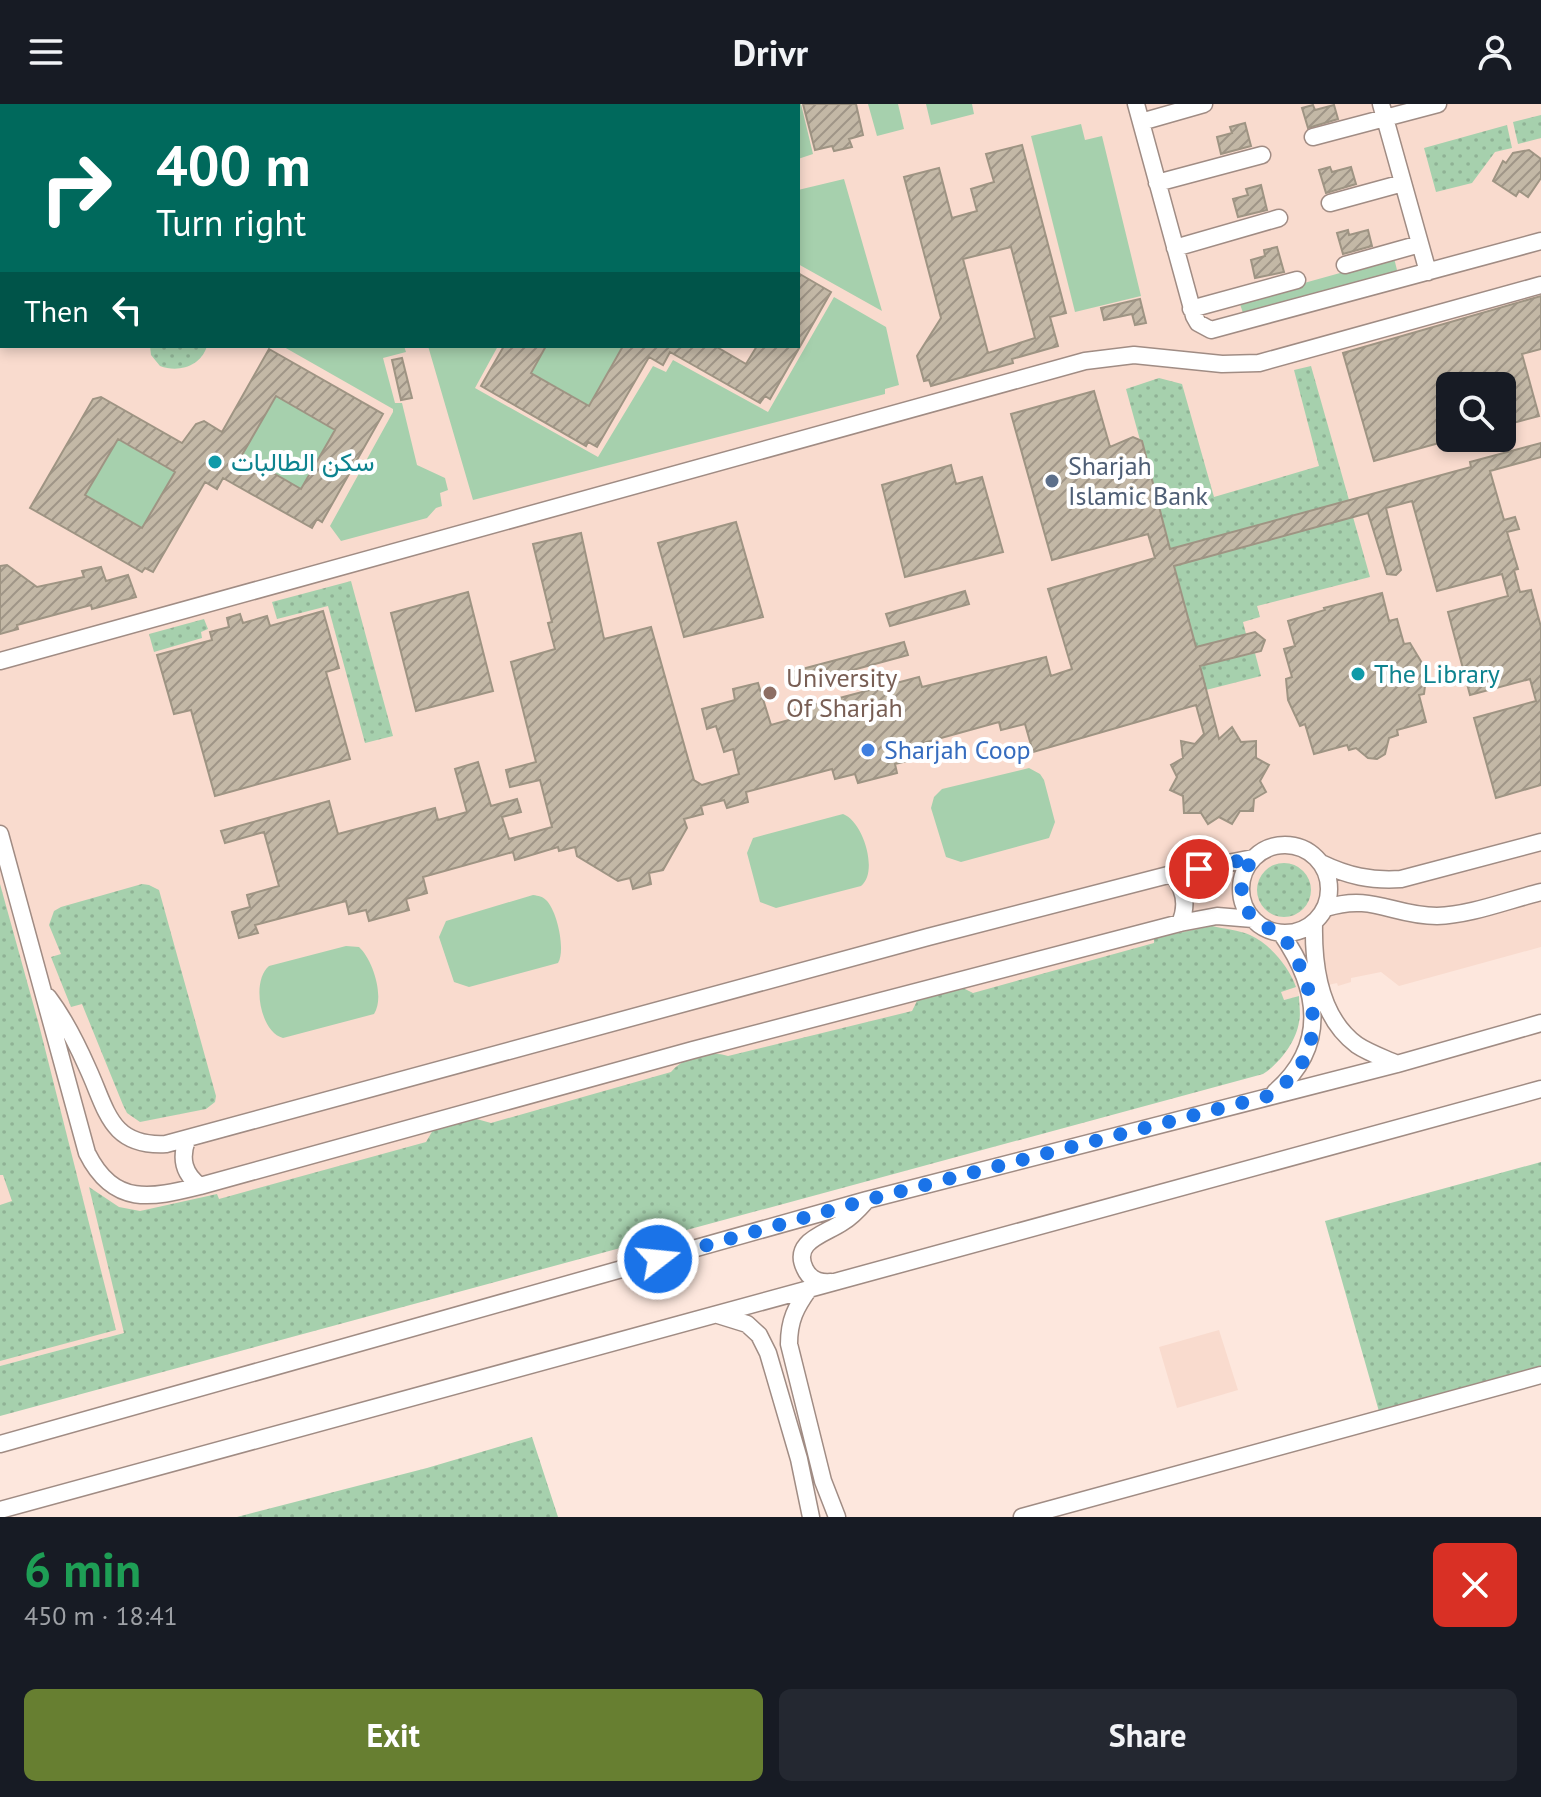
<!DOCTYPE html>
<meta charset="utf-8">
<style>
:root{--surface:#171b24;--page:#242831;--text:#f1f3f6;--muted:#9ea1a6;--accent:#677f31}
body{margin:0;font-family:"PT Sans",Vazirmatn,sans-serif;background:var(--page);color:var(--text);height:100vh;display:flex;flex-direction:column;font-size:30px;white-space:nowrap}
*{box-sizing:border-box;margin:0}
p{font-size:26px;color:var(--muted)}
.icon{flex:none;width:44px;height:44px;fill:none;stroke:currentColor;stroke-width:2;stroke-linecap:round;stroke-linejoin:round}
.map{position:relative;height:1413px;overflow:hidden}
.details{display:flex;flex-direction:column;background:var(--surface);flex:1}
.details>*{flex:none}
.hud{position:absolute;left:0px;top:0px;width:800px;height:244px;box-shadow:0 4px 12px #0003;background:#00695c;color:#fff;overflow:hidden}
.buttons{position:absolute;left:1436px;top:268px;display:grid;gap:16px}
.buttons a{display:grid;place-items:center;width:80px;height:80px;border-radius:12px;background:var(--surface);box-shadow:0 4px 12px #0003;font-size:40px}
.pin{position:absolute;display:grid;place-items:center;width:68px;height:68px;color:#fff;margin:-34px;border:4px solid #fff;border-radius:50%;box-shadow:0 2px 8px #0007}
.me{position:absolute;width:88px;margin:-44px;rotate:74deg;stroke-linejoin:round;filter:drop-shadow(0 0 6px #0008)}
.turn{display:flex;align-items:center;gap:28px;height:168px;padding:0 24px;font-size:36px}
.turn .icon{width:104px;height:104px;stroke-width:2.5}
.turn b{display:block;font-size:56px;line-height:68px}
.then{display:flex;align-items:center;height:76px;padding:0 24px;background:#0003;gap:16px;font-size:30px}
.round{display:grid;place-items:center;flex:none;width:84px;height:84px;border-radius:12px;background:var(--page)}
.headline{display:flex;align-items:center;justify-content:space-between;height:136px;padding:0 24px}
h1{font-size:48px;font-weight:800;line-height:60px;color:#1e9e55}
.button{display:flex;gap:16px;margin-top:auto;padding:16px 24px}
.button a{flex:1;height:92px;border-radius:12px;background:var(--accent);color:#fff;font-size:32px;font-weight:800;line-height:92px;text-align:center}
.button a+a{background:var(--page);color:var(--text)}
header{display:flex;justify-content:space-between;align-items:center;height:104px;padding:0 24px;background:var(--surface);font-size:36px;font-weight:800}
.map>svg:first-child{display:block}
</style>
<header><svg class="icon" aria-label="menu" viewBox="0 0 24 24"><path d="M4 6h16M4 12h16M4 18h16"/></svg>Drivr<svg class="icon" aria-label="person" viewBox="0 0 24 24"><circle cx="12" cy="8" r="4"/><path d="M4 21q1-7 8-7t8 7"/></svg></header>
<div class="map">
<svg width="1541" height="1413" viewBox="0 0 1541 1413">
<defs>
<pattern id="grass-dots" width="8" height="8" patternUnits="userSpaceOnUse" patternTransform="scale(2)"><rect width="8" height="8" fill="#a6d0ad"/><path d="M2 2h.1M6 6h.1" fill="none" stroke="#8fb295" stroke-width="1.8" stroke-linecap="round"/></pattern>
<pattern id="building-hatch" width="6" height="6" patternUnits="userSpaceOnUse" patternTransform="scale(2)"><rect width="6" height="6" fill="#c3b8a6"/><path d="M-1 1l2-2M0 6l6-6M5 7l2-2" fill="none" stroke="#9f9587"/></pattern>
</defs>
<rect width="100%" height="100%" fill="#fde7dd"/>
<path fill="#f9dbce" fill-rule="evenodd" d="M0 0H1541V843L1399 882 1381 868 1351 874V878L1338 882 1337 879 1298 888 1299 892 1283 896 1282 891 124 1229 0 1262ZM2 2H798V242H2ZM1450 282H1502V334H1450Z
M1219 1226 1238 1286 1177 1304 1159 1243Z"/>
<path fill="url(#grass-dots)" d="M1541 11V34L1518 40 1513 18Z
M1507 21 1512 44 1495 48 1472 79 1436 88 1424 44Z
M150 242H207C201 262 179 269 160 262L151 251Z
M1311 262 1349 396 1170 445 1126 285 1159 274 1182 280 1214 393 1319 362 1294 266Z
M1353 413 1370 473 1257 502 1260 513 1243 518 1246 530 1196 543 1174 462Z
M351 477 393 632 365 639 328 502 277 515 272 498Z
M204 515 208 525 201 528 202 534 154 548 149 530Z
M1255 549 1261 572 1206 586 1200 562Z
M1257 786a27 27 0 1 1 54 0a27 27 0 1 1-54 0Z
M0 780 39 921 116 1226 0 1257V1101L12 1097 3 1071H0Z
M142 780 149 781 159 786 216 992 215 998 206 1005 140 1018 127 1009 123 1001 82 900 71 903 51 853 61 850 49 821 54 807 61 803Z
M1212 822C1224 825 1239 826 1250 831 1270 840 1289 863 1296 883L1281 888 1284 896 1299 892C1299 900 1301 910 1299 918 1296 938 1279 960 1263 970L0 1312V1262L124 1229 89 1083 119 1103 140 1107 217 1090 219 1095 426 1038 433 1026 473 1014 491 1019 671 968C684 953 708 946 728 952L912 907 918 895 963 884 973 889 1154 839V834Z
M1541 1058V1264L1380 1311 1325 1117Z
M532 1333 558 1413H237L427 1364Z"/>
<path fill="#a6d0ad" d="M757 0H801L813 50 798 55V2H756Z
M868 0H898L904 25 877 32Z
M926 0H972L974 10 931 21Z
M1081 20 1085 36 1102 32 1141 192 1075 208 1031 32Z
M844 75 882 207 798 160V86Z
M1394 154 1398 170 1244 212 1239 197Z
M834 193 886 223 899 281 885 285V290L473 396 428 242H498L475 284 598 353 653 262 666 268 673 256 768 308Z
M277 242H404L406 248 383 254 395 299H402L417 361 445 374 448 386 440 389 442 402 436 404 427 414 341 437 330 422 393 308V305L284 243Z
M546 242H623L589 302 531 269Z
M267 287 335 326 301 385 234 346 247 342 272 300 263 294Z
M124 324V339L168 364 180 360 142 424 85 391Z
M1029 664 1040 670 1044 676 1055 718 1049 734 961 758 946 753 931 704 934 693 942 685Z
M843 710C863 717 879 768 861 782L776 804 760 798 747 749 753 734Z
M533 791C539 792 542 792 546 796 557 806 566 846 558 859L469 883 454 878 439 833 446 817Z
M346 842 359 843C373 856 385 893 374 910L283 934C260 928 251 877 269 862Z"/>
<path fill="url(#building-hatch)" stroke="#9e9483" stroke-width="2" fill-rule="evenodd" d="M803 0H856L863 31 849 35 852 43 834 47 832 42 815 46Z
M1313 1 1315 6 1334 1 1338 15 1308 24 1302 4Z
M1245 19 1251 42 1221 50 1217 33 1232 29 1230 23Z
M1022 41 1066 209 1050 213 1058 242 1012 255 1013 259 931 282 929 276 924 277 917 252 941 214 904 73 939 64 952 114 977 107 971 85 994 78 986 50ZM1011 143 1035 234 988 249 963 155Z
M1529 46 1541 55V74L1528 93 1519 87 1516 92 1493 77 1503 57 1506 59 1513 49Z
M1330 63 1332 68 1351 63 1356 80 1326 89 1319 66Z
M1261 81 1267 106 1238 113 1233 95 1248 91 1246 85Z
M1348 126 1349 131 1368 126 1372 142 1343 150 1337 129Z
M1277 143 1284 168 1255 174 1251 156 1265 152 1264 146Z
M798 169 831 188 770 295 765 292 760 299 670 248 663 261 649 253 597 343 588 338 586 342 481 282 504 242H546L531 269 589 302 623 242H715L746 260 757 242H798Z
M1541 192V245L1522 250 1539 312 1502 322V282H1450V336L1374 357 1343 249Z
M1140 195 1146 219 1135 221 1132 210 1104 216 1101 204Z
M269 245 383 310 322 418 317 415 312 424 223 374 217 385 205 378 153 468 145 464 142 468 30 404 93 295 101 293 182 339 196 320 204 317 222 328ZM276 292 335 326 301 385 242 351ZM118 335 175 368 142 424 85 391Z
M402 254 412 294 401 296 392 256Z
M1094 287 1110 343 1133 333 1142 337 1170 445 1471 363 1470 358 1541 339V353L1490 367 1504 416 1515 413 1519 425 1507 428 1518 465 1514 466 1520 488 1531 486 1541 523V681L1496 694 1474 614 1536 597 1530 575 1470 591 1448 508 1508 492 1502 470 1437 487 1412 397 1386 404 1401 466 1396 471 1387 470 1368 409 1174 462 1196 543 1255 528 1265 536 1261 547 1200 562 1219 635 1232 623 1241 638 1256 637V654L1269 661 1260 677 1266 688 1254 695 1253 707H1240L1232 720 1219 713 1208 720 1201 709H1184L1183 692 1170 686 1177 673 1171 661 1183 654 1181 637 1195 640 1204 630 1196 601 1033 648 1025 620 1001 626 999 618 912 642 915 655 895 660 897 669 858 679 855 670 835 675 832 665 746 688 748 698 727 704 724 696 701 702 703 710 684 715 687 724 663 766 649 769 651 780 633 785 630 774 618 777 577 752 575 743 559 747 558 743 515 756 513 748 423 773 427 789 406 795 409 806 369 817 366 806 349 810 346 797 255 821 258 829 239 834 232 808 250 803 247 791 279 782 264 728 225 739 221 727 329 697 338 730 435 704 438 716 467 708 455 665 478 658 491 702 517 695 521 708 502 713 509 735 552 723 540 676 510 683 506 666 536 658 511 558 555 545 548 519 552 518 533 440 581 429 604 535 651 523 694 676 702 681 739 670 733 645 724 648 716 622 707 625 702 605 735 596 733 585 758 579 771 621 796 614 794 606 919 573 922 583 1046 553 1051 572 1072 565 1048 485 1155 454 1148 430 1052 456 1011 310Z
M951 361 956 380 982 373 1003 448 905 473 882 381Z
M736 418 763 513 684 533 658 439Z
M7 461 37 483 84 473 82 467 101 463 106 477 128 471 136 493 92 505 91 501 17 521 18 525 0 530V462Z
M965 487 969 500 890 522 886 510Z
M468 488 493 587 416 607 391 509Z
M1382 489 1389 517 1397 515 1404 540 1410 539 1422 559 1425 582 1424 590 1419 591 1426 618 1397 626 1398 631 1389 634 1385 650 1377 655 1368 654 1356 644 1349 646 1347 641 1314 650 1305 620 1300 622 1288 596 1286 575 1292 573 1284 545 1295 542 1288 517 1325 506 1324 504Z
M323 507 339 564 326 568 350 655 215 692 191 606 174 610 157 551 212 536 210 528 229 523 227 514 240 510 243 519 267 512 270 522Z
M904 538 908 551 790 583 787 569Z"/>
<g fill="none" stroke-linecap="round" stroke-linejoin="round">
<defs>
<path id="minor" d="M1136 0 1194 212 1198 219 1211 226 1541 137
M1381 0 1428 168
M1141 18 1204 0
M1313 33 1438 0
M1157 79 1262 51
M1330 99 1403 79
M1175 144 1279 114
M1345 161 1420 140
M1191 205 1297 176
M0 557 1085 257 1134 251 1222 260 1259 259 1541 181
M0 730 87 1049C114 1103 151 1094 200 1082L693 946 1180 819 1217 812 1253 815
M1241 785a44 44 0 1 1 88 0a44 44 0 1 1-88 0Z
M1321 759C1348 772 1371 777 1401 775L1541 738
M1172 770C1185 785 1188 801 1180 819
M1326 804C1372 789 1393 812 1437 812 1471 811 1508 796 1541 788
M1314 819C1313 862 1319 913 1357 941 1369 949 1384 954 1397 960
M48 893C64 914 77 940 88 965 107 1006 110 1043 166 1040L928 833 1172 770 1253 754
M1275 988C1329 941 1319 884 1281 829
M187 1036C180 1055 184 1070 200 1082
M831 1178C820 1179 810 1176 805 1165 791 1137 826 1130 843 1118 852 1113 859 1105 866 1097
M809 1185C796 1203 789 1216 789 1240L823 1377 837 1413
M718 1211 747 1220 759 1231 768 1249 799 1355 811 1413
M0 1340 867 1096 1397 960 1541 919
M0 1406 1541 985
M1022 1413 1541 1271"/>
</defs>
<use href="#minor" stroke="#a08c84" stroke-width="19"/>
<use href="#minor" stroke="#fff" stroke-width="16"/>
</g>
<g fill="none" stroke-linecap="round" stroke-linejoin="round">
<path stroke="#1a73e8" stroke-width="14" stroke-dasharray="0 25.2" d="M658 1155 867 1096 1272 991C1283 981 1294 972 1302 959 1326 918 1306 865 1281 829 1243 818 1230 788 1253 754L1199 765"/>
</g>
<g fill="#0f9aa8" stroke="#fff" stroke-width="3">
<circle cx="215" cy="358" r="8"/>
<circle cx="1358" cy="570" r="8"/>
</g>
<circle fill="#5c6f8a" stroke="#fff" stroke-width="3" cx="1052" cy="377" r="8"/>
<circle fill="#8d6e63" stroke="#fff" stroke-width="3" cx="770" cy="589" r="8"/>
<circle fill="#3f7fe0" stroke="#fff" stroke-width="3" cx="868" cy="646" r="8"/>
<g text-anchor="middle" stroke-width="8" stroke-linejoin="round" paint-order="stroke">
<g font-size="26" fill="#0d838f" stroke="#fff" text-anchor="start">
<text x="231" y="367">سكن الطالبات</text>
<text x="1374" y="579">The Library</text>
</g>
<g font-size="26" fill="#4e5e75" stroke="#fff" text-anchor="start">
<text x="1068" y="371">Sharjah<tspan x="1068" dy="30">Islamic Bank</tspan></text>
</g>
<g font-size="26" fill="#785e54" stroke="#fff" text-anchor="start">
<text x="786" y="583">University<tspan x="786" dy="30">Of Sharjah</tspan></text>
</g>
<g font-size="26" fill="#366cbe" stroke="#fff" text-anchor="start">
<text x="884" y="655">Sharjah Coop</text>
</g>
</g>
</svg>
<div class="buttons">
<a><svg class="icon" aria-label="search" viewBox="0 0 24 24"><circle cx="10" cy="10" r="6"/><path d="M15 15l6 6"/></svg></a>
</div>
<div class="pin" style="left:1199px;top:765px;background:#d93025"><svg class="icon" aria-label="arrive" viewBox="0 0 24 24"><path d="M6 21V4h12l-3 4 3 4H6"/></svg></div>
<svg class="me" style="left:658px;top:1155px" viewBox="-20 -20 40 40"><circle r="17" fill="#1a73e8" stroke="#fff" stroke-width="3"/><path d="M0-11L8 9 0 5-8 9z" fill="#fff"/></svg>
<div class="hud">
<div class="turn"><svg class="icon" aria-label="right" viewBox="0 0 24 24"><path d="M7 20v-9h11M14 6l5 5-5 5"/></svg><div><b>400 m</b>Turn right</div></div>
<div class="then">Then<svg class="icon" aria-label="left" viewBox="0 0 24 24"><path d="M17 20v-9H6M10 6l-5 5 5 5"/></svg></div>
</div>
</div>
<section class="details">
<div class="headline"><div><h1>6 min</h1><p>450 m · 18:41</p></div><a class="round" style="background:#d93025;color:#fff"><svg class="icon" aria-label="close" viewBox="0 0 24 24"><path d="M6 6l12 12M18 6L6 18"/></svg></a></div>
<div class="button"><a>Exit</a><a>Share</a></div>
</section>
